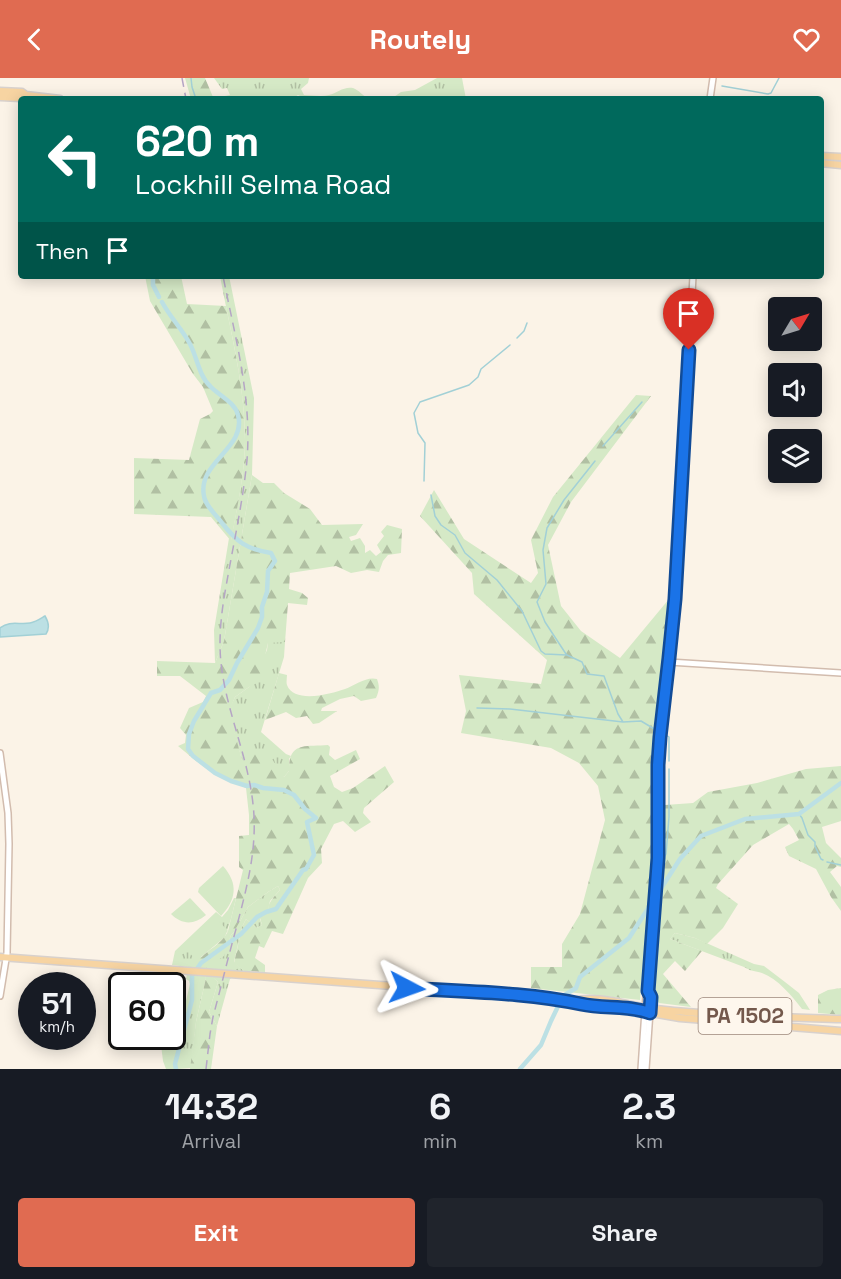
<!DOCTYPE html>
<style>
:root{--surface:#171b24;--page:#20242c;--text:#f1f3f6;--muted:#9ea1a6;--accent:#e06b51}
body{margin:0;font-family:"Space Grotesk",sans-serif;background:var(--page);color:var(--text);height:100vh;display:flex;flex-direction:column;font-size:22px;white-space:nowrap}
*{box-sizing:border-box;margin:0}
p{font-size:20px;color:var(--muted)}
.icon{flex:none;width:33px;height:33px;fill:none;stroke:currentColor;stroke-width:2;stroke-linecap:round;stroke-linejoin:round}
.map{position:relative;height:991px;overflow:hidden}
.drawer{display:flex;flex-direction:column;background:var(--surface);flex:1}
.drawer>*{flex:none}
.hud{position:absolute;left:18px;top:18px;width:806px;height:183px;border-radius:6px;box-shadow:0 3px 15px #0003;background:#00695c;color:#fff;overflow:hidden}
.needle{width:39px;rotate:52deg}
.tools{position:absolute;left:768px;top:219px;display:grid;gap:12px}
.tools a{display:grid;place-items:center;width:54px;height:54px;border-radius:6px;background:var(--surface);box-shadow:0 3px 15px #0003;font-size:30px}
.speed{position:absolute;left:18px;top:894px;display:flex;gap:12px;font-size:30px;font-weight:700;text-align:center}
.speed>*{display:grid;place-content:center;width:78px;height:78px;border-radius:50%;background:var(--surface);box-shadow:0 3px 15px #0003;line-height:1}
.speed small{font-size:15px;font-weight:400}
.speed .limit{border:3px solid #111;border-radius:9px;background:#fff;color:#111}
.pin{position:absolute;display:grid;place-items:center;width:51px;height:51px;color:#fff;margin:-62px -26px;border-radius:50% 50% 50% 0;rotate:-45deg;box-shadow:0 0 6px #0007}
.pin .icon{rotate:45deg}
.me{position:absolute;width:66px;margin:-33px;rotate:94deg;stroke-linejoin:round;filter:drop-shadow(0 0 4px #0008)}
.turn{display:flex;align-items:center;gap:21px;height:126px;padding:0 18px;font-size:27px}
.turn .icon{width:78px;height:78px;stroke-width:2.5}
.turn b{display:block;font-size:42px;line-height:51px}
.then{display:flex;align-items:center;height:57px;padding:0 18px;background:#0003;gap:12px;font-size:22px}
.eta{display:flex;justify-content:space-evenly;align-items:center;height:102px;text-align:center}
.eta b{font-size:36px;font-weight:800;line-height:42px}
.primary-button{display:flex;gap:12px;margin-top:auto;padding:12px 18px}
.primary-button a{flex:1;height:69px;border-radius:6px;background:var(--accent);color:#fff;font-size:24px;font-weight:800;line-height:69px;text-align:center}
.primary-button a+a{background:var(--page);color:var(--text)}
header{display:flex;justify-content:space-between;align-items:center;height:78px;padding:0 18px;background:var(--accent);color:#fff;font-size:27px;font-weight:800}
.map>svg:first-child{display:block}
</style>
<header><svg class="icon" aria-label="back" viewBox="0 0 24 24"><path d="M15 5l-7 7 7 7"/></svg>Routely<svg class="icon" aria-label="heart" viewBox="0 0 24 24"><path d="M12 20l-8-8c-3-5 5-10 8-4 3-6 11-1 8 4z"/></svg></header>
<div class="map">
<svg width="841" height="991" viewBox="0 0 841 991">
<defs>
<pattern id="grass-tufts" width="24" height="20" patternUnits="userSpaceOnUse" patternTransform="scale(1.5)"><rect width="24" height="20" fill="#d5e9c6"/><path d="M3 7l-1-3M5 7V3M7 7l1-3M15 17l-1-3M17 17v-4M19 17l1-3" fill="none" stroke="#b1c0a3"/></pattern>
<pattern id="forest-firs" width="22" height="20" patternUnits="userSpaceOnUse" patternTransform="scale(1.5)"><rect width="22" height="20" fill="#d5e9c6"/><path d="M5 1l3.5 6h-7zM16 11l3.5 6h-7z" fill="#b1c0a3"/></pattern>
</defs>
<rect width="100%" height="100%" fill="#fbf3e7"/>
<path fill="url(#grass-tufts)" d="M214 0H309L308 5 301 11 304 17C312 17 321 19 329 17 337 15 344 8 353 10 359 12 363 18 369 21H306L298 17 292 21H226L225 18 230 17 227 10 222 11Z
M437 0H462L466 21H391L401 14 415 12Z
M220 198H229L254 320 252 397 224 563 215 585 214 552 229 460 231 462C237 429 245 396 245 362 245 306 230 252 220 198Z
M268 564H285L284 579 261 654 286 676 291 678 289 681V693L284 699 242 682 228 634 235 619 249 609 267 572Z
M278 808 280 812 270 823 268 832 260 841 262 847 257 850 246 841 242 849 234 884 244 893 230 901 217 948 209 934 218 904 204 892 206 900 196 944 191 990 178 991C177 962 183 934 190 906L189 903 186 901 188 889 172 887 175 873 216 834 222 839 228 832 234 820H236L231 841 225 859 201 879 223 878 231 857 234 854 248 829 268 814Z
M675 855 695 860 754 886 764 888 785 904 799 915 810 932 802 931C792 918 778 901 762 895 755 893 750 893 744 889L670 861Z"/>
<path fill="url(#forest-firs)" d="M185 0H205L213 19 228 21H191Z
M145 198H181L187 226 226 228C235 273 245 316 245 362 245 396 237 430 231 463L211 439 134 436V380L189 382 200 341 210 336 213 333 203 309 193 296 150 223Z
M636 317 651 318 571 424 548 467 561 528 581 553 620 580 669 521 655 683 651 800 640 922 531 910V889H562V866L580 836 605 742 598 708 579 685 551 670 461 655 466 633 459 597 541 606 547 582 474 516 472 495 420 438 434 412 464 461 531 505 538 495 531 462 553 419Z
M252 397 263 405H274L284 415 310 431 322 447 363 446 356 457 349 459 351 463 360 460 365 468V475L370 472 376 478 381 474 377 467 384 458 381 454 387 447 402 451 401 475 388 477 383 483 379 494 367 492 351 495 336 488 290 495 289 511 302 515 308 520 307 527 288 525 285 564 268 565 260 599 249 609 235 619 229 634 242 682 254 673 270 678 284 699 289 693C288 663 306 669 328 667L330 669 329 677 335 682 356 672 360 681 330 698 334 709 342 714 353 710 385 688 394 704 364 730 363 735 371 744 355 754 343 743 334 746 321 771 322 785 308 800 283 856 272 853 264 870 259 868 255 880 265 887V894L244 893 234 885 242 849 246 841 257 850 262 847 259 836 268 832C268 824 275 818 280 812L278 808 268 814 248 829 234 854 231 857 224 878 204 891 218 904 209 934 217 948 211 991H190L196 944 206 900 203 891 197 885C205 872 222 867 228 853L243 792 239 789V758L249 757V737L246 710 213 695 196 683 178 668 185 665 186 657 180 650 189 630 203 624 206 618 180 598H157V583L215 585 224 563Z
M279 595 287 597C287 600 286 604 287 607 294 626 331 616 345 611 355 607 367 598 377 601 380 609 379 613 376 620L361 623 354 618 340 621 322 630 321 633H337L319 645 313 646 307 638 296 640 286 634 265 642Z
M841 688V743L822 749 826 765 841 780V789L837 788 830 794 841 809V833L831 819 816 791 789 778 785 769 799 762 793 751 789 746 753 767 718 806 716 810 738 826 723 850 707 866 695 860 675 855 670 861 702 873 685 893 675 883 663 896 691 929 659 925 654 919 665 727 693 725 708 714 757 705 806 691Z
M841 910V937L818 935V917L828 912Z
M173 938 182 939 178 967V991H166L163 983 160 959 172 958Z"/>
<path fill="#d5e9c6" d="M223 788C239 806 236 822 221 838L198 814 199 810Z
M190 820 206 837C194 847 182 847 171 836Z
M215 839 228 853 196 882 183 868Z"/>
<path fill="#bce0e4" stroke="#a2d0d6" stroke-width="1.5" d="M45 538C48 543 50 550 46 556L0 559V550C10 542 19 547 30 545 36 544 40 541 45 538Z"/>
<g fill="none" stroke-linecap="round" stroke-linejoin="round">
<path stroke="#a2d0d6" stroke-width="1.5" d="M191 0 192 9 196 21
M722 8 768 16 771 15 779 0
M517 260 524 253 527 245
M603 368 642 324
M424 403 425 365 418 355 414 335 420 324 469 307 478 299 481 291 510 267
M431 417 435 438 441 447 455 457 465 475 497 502 522 533 541 573 545 576 567 577 582 584 587 596 604 598 618 636 623 644 641 643 656 652
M566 576 545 544 537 524 546 506 543 472 547 450 564 422 595 383
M477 630 510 631 623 644
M666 657 669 659V683
M799 736 802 740 808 757 815 764V768L821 781 823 782
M827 784 841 787
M660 787 666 776 669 739V691
M647 830 654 799"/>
<path stroke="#bce0e4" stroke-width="4.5" d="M153 198V207L159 219
M162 224C170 239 182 251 190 266 197 279 199 298 210 308 218 317 235 324 238 337 247 370 197 384 204 418 205 427 216 437 222 445 237 464 246 471 271 475L275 483 268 493 267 514 262 529V539L258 550 237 585 229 602 220 612 211 615 194 643 189 656 188 671 193 678 215 695 231 703 247 708 254 707 263 710 284 712 294 717 305 731 316 740 307 744 314 777 306 791 303 792 276 831 266 834 257 839 241 856 201 885 192 898V922L175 986 176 991
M520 991 541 967 551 943 563 918 576 910 580 899 629 860 680 781 701 758 745 741 799 736 841 705"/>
<defs>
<path id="secondary" d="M710 21 713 0
M669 584 841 595
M0 675 8 735 9 766 7 875 0 918
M641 991 646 918 648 913 658 780V687L660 659 670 574 675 521 693 198
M646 991 651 919 648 913"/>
<path id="primary" d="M0 13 22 14 26 17 60 21
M0 19 21 20 26 17
M820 78 841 79
M820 85 841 87
M0 879 515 917 573 923 581 926 628 931 680 940 841 953
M574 923C596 916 633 929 656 931 717 938 779 939 841 941"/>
</defs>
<use href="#secondary" stroke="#d2bcae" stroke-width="8"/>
<use href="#primary" stroke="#d8d1cd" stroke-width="9"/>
<use href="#secondary" stroke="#fff" stroke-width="5"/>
<use href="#primary" stroke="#f7d4a2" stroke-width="6"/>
<path stroke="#b5a5c5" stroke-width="1.5" stroke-dasharray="9 6" stroke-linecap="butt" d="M182 0 186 21
M206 991 210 956 213 939C221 909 228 880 236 851 247 809 258 769 253 726 247 671 220 621 220 566 220 545 223 524 227 503 234 463 243 423 247 382 252 319 235 259 223 198"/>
</g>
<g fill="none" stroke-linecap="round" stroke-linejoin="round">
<defs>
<path id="route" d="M407 910C465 914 525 914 581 926 604 931 628 927 650 935L651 919 648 913 658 780V687L660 659 669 580 675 521 689 272"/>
</defs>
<use href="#route" stroke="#114b97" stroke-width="15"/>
<use href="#route" stroke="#1a73e8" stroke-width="10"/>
</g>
<g text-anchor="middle" stroke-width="6" stroke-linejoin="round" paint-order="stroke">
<rect fill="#fef7ed" stroke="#9d887c" stroke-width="1.5" x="698.5" y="920" width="93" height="36" rx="4.5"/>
<g font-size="21" font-weight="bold" fill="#74594c">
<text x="745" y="945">PA 1502</text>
</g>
</g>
</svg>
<div class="tools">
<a><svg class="needle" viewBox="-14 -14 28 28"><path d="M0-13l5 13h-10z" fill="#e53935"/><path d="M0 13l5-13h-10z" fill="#9ea1a6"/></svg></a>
<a><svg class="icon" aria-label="sound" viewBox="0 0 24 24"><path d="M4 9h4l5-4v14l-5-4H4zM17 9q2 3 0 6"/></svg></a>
<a><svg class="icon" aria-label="layers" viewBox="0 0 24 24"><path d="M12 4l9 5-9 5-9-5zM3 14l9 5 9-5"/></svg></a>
</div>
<div class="speed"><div>51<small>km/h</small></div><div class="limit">60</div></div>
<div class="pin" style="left:689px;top:272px;background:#d93025"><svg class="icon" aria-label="arrive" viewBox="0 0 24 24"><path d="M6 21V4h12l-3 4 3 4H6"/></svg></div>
<svg class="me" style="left:407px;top:910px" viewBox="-20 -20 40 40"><path d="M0-17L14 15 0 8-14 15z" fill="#1a73e8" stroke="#fff" stroke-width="4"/></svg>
<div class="hud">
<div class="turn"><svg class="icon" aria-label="left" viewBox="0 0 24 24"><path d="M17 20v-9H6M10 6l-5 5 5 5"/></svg><div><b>620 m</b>Lockhill Selma Road</div></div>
<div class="then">Then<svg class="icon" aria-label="arrive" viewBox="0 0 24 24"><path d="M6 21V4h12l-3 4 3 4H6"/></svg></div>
</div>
</div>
<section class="drawer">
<div class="eta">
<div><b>14:32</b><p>Arrival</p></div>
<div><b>6</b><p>min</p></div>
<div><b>2.3</b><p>km</p></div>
</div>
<div class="primary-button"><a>Exit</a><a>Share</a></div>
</section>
